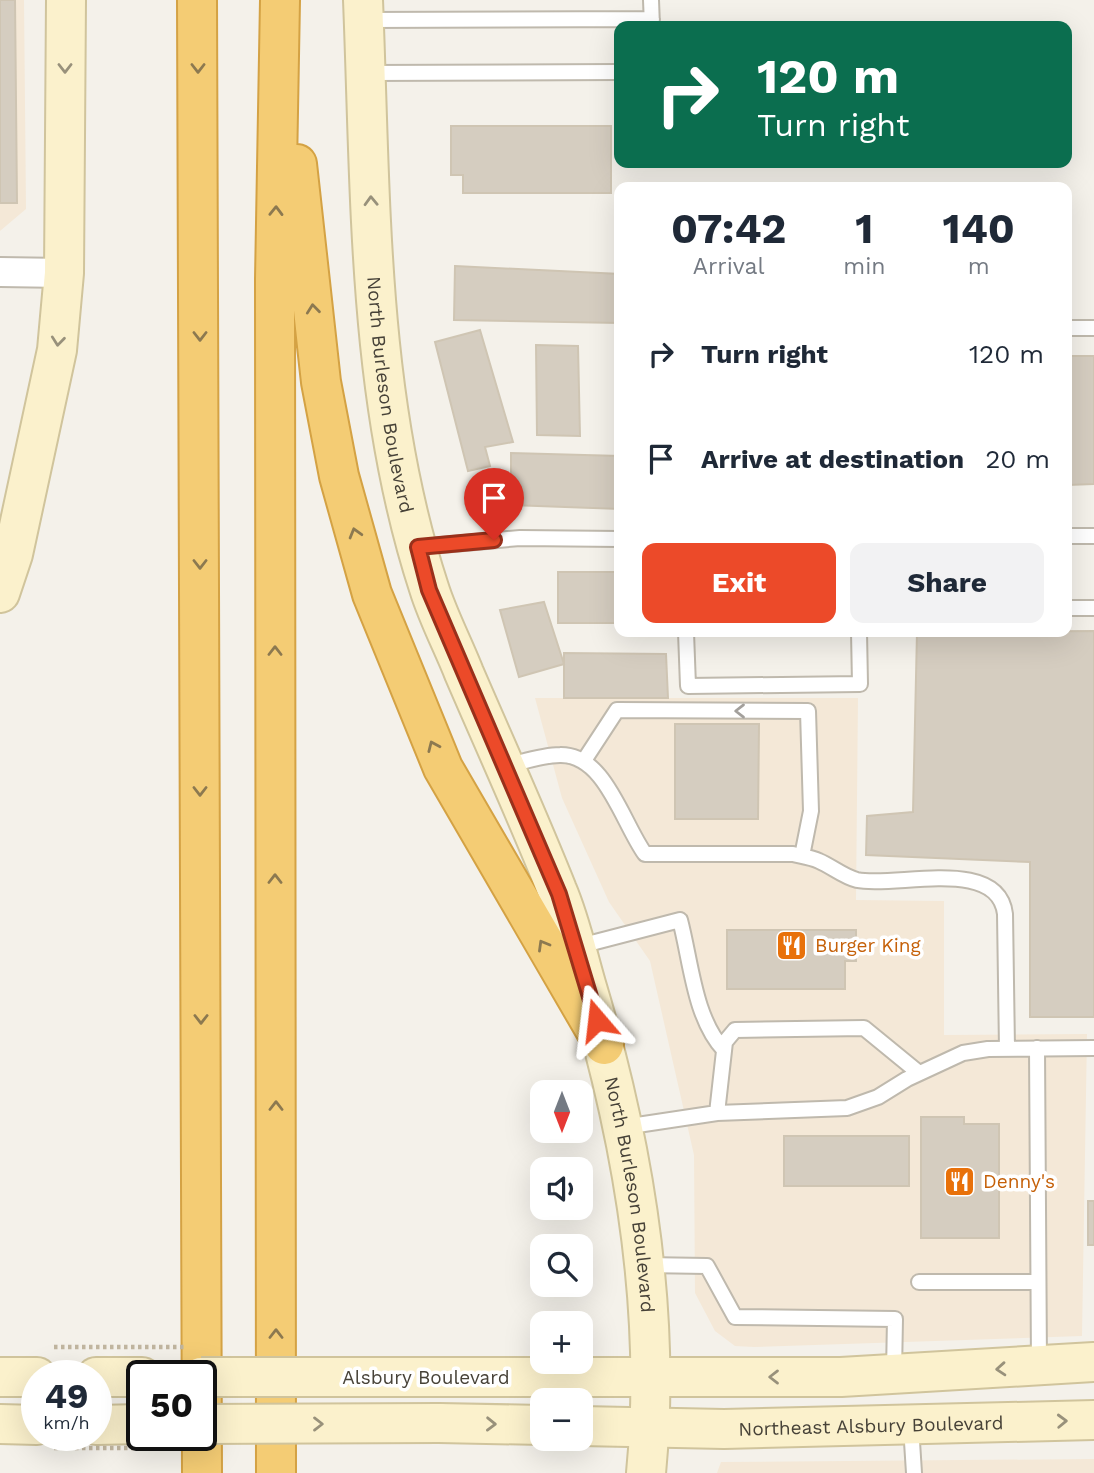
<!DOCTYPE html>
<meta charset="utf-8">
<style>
:root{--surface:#fff;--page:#f2f2f3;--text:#1f2937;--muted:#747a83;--accent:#ec4a29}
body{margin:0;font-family:"Work Sans",sans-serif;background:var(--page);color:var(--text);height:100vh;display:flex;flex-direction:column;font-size:26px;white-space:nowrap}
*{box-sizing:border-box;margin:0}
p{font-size:23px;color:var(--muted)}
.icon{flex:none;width:38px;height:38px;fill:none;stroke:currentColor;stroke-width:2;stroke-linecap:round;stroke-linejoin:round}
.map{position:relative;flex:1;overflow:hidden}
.drawer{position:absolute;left:614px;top:182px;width:458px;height:455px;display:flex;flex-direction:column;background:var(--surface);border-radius:14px;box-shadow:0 7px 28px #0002}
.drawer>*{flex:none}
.guide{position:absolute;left:614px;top:21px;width:458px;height:147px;border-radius:14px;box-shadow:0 7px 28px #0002;background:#0b6e4f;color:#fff;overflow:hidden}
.needle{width:46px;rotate:180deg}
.controls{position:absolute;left:530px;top:1080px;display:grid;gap:14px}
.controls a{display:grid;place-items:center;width:63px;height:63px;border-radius:14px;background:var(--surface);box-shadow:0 7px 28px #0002;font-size:35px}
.speed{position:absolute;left:21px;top:1360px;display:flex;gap:14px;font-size:35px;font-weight:700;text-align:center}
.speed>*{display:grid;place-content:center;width:91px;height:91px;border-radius:50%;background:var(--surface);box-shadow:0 7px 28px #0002;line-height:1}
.speed small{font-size:18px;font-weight:400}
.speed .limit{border:4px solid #111;border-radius:10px;background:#fff;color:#111}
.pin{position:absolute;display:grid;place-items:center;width:60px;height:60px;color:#fff;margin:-72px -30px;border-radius:50% 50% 50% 0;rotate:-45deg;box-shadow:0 0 7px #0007}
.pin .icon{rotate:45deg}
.me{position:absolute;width:77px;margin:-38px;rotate:343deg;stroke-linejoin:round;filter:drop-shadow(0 0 5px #0008)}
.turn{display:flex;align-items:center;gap:24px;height:147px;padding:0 28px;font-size:32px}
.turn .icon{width:91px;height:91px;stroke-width:2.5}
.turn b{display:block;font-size:49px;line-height:60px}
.eta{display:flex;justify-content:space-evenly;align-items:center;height:119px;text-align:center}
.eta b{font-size:42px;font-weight:700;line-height:49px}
.primary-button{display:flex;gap:14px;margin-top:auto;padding:14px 28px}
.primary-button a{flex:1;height:80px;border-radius:14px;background:var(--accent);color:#fff;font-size:28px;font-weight:700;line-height:80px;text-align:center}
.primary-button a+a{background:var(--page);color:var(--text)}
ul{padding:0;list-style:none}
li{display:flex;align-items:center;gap:21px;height:105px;padding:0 28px}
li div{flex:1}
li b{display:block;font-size:26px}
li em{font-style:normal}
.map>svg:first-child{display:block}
</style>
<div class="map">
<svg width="1094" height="1473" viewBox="0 0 1094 1473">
<rect width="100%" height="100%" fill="#f4f1ea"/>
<path fill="#f4e8d7" d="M0 0H24L26 209 0 231Z
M535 698H858L856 900 944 901V1035L1087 1034 1082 1336 754 1347 735 1346 715 1331 695 1293 694 1155 650 961 609 902 562 798Z
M1094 1459V1473H717L721 1462Z"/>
<path fill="#d5cdc0" stroke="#cfc5b3" stroke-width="2" d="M0 0H15L17 203H0Z
M451 126H611V193H463V175H451Z
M455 266 620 274V323L454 320Z
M480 330 513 442 485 447 490 466 468 471 435 342Z
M536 345 578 346 580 436 537 435Z
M1068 356H1094V484L1068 485Z
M511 453 620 456V509L511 505Z
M558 572H620V623H558Z
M544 602 564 664 519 677 500 610Z
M1094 631V1017H1030V862L866 855 867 816 913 812 917 632Z
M564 653 666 654 668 698H564Z
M675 724H759L758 819H675Z
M727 930H856V961H845V989H727Z
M921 1117H964V1124H999V1238H921Z
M784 1136H909V1186H784Z
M1088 1201H1094V1245H1088Z"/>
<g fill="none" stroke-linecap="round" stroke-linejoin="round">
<defs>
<path id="service" d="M651 0 652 26
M365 20 652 19
M367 73 620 72
M1068 328H1094
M1068 536H1094
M419 547 520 538 620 539
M1068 608H1094
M686 632 688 686 860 684 859 632
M585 759 617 710 808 711 811 811 802 856
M506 766C523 762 542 755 560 755 605 754 622 822 645 854H793C801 856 811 857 819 861 831 866 844 877 857 880 896 888 998 856 1005 914L1007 1049
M576 947 680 920C691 961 694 1018 724 1050
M1037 1048 1039 1365
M717 1113 725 1042 735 1030 864 1028 919 1073
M624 1127 717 1113 847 1108 878 1097 907 1079 963 1053 988 1049 1094 1048
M644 1265 707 1266 735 1317 895 1319 894 1372
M919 1282H1038
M911 1426 914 1473"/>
<path id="minor" d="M0 272 64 273"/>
<g id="secondary">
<path id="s1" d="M363 0C371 197 367 399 429 588 438 617 453 645 464 673 495 745 528 817 557 890 570 920 577 953 586 984 633 1141 662 1310 646 1473"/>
<path d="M0 593 13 554 57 350 64 273 66 0"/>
<path d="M0 1377H37"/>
<path d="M96 1377H142"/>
<path d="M439 1377H841L1094 1362"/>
<path d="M439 1423 542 1425"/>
<path d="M0 1424 37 1425"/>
<path d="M96 1425 142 1424"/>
<path id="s2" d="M581 1426 724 1429 1094 1420"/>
</g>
<path id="motorway" d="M197 0 202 1473
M297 164 321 382 339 476 372 594 443 768 604 1045
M276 1473 275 279 280 0"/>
</defs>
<use href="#service" stroke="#bfb9ad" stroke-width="18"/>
<use href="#minor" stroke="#bfb9ad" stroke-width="32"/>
<use href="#secondary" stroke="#d0c49c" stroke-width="42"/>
<use href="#motorway" stroke="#d4a244" stroke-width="42"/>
<use href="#service" stroke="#fff" stroke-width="14"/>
<use href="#minor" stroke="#fff" stroke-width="28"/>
<use href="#secondary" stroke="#fbf1cc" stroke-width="38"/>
<use href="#motorway" stroke="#f4cc74" stroke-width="38"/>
<defs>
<path id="secondary-bridge" d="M201 1377H439
M201 1424 439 1423"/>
</defs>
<use href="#secondary-bridge" stroke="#d0c49c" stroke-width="42" stroke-linecap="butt"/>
<path stroke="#c0b59f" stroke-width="4.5" stroke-dasharray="3.5 3.5" stroke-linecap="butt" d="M54 1347H186
M54 1448H179"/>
<use href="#secondary-bridge" stroke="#fbf1cc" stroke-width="38"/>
</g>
<defs><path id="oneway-chevron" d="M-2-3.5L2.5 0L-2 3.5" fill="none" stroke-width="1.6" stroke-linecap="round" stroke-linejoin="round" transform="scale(1.75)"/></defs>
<g stroke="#98917b">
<use href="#oneway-chevron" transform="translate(65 68) rotate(90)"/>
<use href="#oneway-chevron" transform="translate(371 201) rotate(-92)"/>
<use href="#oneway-chevron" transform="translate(58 341) rotate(96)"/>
<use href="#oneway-chevron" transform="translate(1001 1369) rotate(176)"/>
<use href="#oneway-chevron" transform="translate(774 1377) rotate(180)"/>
<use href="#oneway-chevron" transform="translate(1062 1421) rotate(-2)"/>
<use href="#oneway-chevron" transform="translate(318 1424)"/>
<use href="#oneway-chevron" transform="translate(491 1424) rotate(1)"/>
</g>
<g stroke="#8c7950">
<use href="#oneway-chevron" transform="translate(198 68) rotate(90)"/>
<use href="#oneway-chevron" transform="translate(276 211) rotate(-89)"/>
<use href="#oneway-chevron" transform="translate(313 309) rotate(-96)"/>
<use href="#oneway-chevron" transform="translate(200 336) rotate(90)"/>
<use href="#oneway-chevron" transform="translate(355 533) rotate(-106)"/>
<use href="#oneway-chevron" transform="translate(200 564) rotate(90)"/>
<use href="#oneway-chevron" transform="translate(275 651) rotate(-90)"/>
<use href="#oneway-chevron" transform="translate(433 746) rotate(-114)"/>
<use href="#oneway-chevron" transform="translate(200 791) rotate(90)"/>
<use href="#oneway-chevron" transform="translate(275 879) rotate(-90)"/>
<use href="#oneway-chevron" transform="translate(543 945) rotate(-120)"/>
<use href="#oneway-chevron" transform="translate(201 1019) rotate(90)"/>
<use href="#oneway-chevron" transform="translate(276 1106) rotate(-90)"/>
<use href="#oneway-chevron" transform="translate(276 1334) rotate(-90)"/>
</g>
<use stroke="#a3a09c" href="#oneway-chevron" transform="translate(740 711) rotate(-180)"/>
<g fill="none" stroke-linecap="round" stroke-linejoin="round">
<defs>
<path id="route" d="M494 540 418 547 429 590 559 894 597 1020"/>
</defs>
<use href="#route" stroke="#99301b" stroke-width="18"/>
<use href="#route" stroke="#ec4a29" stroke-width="12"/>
</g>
<defs>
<symbol id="restaurant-square" viewBox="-11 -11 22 22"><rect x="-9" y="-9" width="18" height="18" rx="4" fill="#e8710a" stroke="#fff"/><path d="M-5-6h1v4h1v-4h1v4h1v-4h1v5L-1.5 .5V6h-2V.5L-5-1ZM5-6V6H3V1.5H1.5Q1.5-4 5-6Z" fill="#fff"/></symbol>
</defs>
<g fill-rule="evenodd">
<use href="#restaurant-square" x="774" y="928" width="35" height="35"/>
<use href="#restaurant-square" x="942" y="1164" width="35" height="35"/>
</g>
<g text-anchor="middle" stroke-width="7" stroke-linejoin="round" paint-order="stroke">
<g font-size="19" fill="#474238" stroke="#fff">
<text dy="7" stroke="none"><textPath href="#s1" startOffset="396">North Burleson Boulevard</textPath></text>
<text dy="7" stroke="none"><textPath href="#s1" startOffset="1236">North Burleson Boulevard</textPath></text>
<text x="426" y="1384">Alsbury Boulevard</text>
<text dy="7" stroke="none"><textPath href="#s2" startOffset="290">Northeast Alsbury Boulevard</textPath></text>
</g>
<g font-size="19" fill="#c56008" stroke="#fff" text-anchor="start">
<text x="815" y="952">Burger King</text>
<text x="983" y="1188">Denny's</text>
</g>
</g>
</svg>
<div class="controls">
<a><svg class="needle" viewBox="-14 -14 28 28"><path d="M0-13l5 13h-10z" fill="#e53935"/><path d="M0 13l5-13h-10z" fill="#747a83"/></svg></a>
<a><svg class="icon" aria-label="sound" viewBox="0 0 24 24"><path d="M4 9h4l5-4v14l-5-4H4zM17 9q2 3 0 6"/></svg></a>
<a><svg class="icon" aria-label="search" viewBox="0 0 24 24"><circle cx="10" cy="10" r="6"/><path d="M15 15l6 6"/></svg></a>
<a>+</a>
<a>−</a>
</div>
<div class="speed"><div>49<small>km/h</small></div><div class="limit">50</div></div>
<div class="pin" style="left:494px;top:540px;background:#d93025"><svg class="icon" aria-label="arrive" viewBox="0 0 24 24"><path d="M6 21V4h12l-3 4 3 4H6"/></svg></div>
<svg class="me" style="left:597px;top:1020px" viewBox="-20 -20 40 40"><path d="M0-17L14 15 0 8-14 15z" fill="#ec4a29" stroke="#fff" stroke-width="4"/></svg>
<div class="guide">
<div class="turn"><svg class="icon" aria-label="right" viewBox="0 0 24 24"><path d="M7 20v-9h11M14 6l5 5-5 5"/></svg><div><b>120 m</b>Turn right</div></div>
</div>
<section class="drawer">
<div class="eta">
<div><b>07:42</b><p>Arrival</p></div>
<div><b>1</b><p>min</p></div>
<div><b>140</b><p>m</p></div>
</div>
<ul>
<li><svg class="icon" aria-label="right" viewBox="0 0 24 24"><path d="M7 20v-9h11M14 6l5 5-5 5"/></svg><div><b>Turn right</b></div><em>120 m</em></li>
<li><svg class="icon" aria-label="arrive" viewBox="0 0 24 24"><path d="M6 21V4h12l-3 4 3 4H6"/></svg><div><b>Arrive at destination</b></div><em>20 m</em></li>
</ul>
<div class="primary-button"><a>Exit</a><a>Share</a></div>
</section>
</div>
